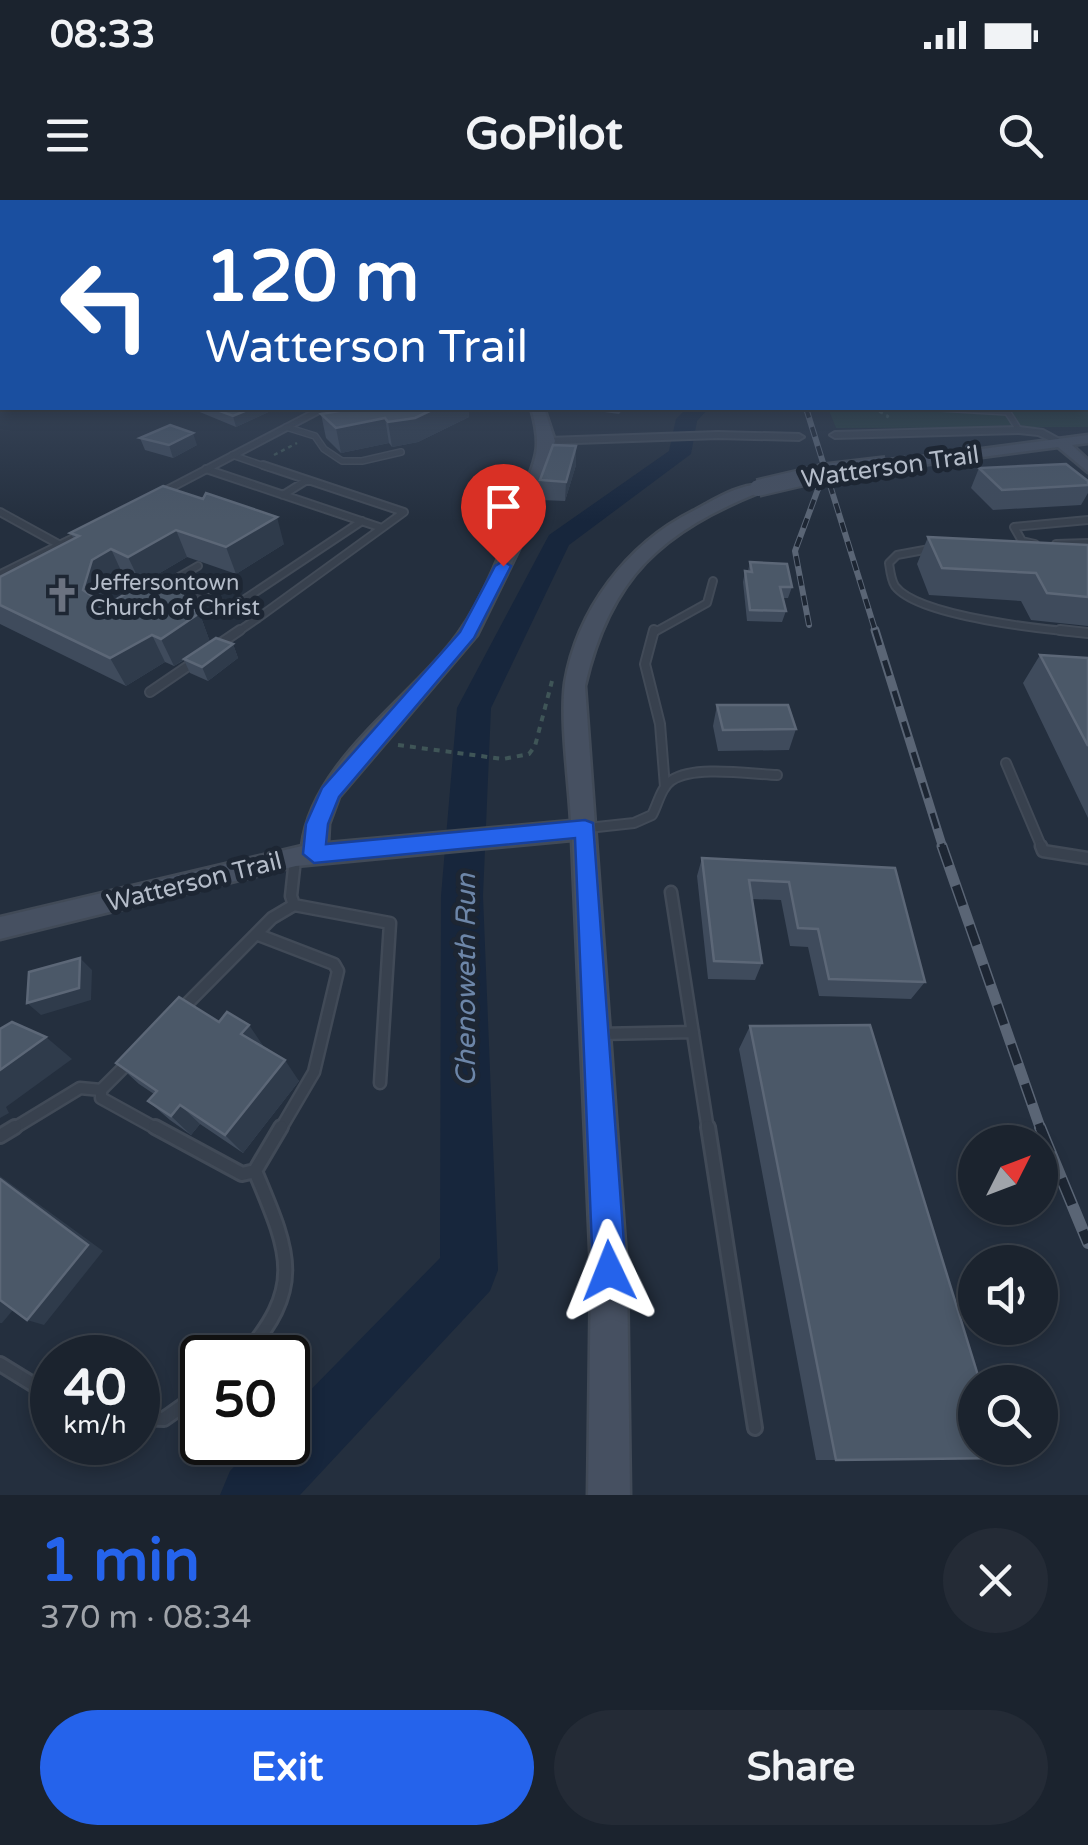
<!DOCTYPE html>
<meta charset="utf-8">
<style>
:root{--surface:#1b232e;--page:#242b36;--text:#f1f3f6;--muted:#a0a4aa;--line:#39404a;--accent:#2563eb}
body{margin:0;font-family:"Varela Round",sans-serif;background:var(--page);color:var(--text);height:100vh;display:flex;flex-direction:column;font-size:38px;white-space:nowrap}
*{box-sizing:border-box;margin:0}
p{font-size:32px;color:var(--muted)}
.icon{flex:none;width:55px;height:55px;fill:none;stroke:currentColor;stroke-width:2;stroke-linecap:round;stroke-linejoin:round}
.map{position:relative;height:1295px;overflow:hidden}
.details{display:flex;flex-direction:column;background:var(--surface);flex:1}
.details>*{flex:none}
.hud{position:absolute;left:0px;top:0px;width:1090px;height:210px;box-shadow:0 5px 15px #0003,0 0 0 2px var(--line);background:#1a4fa0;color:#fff;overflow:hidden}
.needle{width:65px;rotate:48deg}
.tools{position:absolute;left:958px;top:925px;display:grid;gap:20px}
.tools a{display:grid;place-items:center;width:100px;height:100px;border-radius:50%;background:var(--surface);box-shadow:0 5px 15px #0003,0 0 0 2px var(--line);font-size:50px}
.speed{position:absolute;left:30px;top:1135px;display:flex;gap:20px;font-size:50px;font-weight:700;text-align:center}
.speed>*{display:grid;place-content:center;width:130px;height:130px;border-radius:50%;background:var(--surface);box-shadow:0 5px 15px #0003,0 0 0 2px var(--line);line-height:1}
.speed small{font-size:25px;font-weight:400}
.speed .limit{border:5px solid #111;border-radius:15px;background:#fff;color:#111}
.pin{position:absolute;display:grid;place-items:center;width:85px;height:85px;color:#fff;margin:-102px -42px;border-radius:50% 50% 50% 0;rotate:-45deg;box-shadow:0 0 10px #0007}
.pin .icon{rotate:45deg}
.me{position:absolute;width:110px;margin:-55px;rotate:358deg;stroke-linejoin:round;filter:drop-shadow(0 0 8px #0008)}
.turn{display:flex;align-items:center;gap:35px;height:210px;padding:0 40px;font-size:45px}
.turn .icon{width:130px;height:130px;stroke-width:2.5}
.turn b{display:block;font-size:70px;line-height:85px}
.round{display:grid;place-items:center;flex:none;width:105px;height:105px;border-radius:52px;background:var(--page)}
.head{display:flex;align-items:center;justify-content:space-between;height:170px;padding:0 40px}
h1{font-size:60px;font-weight:700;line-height:75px;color:var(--accent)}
.button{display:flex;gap:20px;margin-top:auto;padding:20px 40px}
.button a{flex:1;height:115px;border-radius:60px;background:var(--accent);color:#fff;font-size:40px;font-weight:700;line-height:115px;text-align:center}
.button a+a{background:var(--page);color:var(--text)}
.status{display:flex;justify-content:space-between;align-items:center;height:70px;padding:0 50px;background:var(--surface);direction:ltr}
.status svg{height:28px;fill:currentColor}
header{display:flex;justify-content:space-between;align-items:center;height:130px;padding:0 40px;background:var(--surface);font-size:45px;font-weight:700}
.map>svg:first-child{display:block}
</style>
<div class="status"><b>08:33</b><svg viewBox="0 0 49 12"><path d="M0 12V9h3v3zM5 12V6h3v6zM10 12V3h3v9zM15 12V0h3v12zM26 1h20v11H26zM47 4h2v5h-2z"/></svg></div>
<header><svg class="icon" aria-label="menu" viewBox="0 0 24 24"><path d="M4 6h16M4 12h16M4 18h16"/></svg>GoPilot<svg class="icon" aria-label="search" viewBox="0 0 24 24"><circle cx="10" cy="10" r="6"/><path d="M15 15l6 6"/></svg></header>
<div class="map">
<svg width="1088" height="1295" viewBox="0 0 1088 1295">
<rect width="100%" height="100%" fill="#242f3e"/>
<path fill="#263c3f" d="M1088 140V227L836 228 828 208H1088Z"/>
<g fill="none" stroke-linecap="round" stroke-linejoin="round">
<path fill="#17263c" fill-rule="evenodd" d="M687 208H709L697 221 691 254 569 345 491 508 483 696 498 1070 490 1091 300 1295H220L230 1271 258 1242H288V1213L440 1058 441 696 457 508 549 335 669 251 676 219Z"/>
<defs>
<path id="lane-far4" d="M941 208 1006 212
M1005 208 1019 230
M286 227 315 236 324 249 342 261H362L401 252
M232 255 270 268"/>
<path id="lane-far3" d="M206 269 382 328 404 312 263 265
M283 295 307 280
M0 312 60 345
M1035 344 1022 341 1014 327 1088 320
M1056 344 1088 343
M935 348 897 355 889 363C890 370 891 380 895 386 918 417 1048 430 1087 433
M170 382 258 418 382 328
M170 382 198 366
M233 407 362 321
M236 433 258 418
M653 433 707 403 713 381"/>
<path id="lane-far2" d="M654 430 645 464 660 524 665 587
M1060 430 1088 433
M215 447 240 430
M150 492 194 462
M1006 563 1042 648
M588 628 634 623 652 615C658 604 661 587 672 580 694 565 751 574 777 575"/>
<path id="lane-far1" d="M1041 646 1043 651 1088 658
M295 659 291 696 294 705 390 723 380 883
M671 692 708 930
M256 734 334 764 338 771 314 872 280 930
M180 811 272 718 294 705
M600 834 693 832
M130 861 101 890V898L159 930
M11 930 80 888 101 890"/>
<path id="lane" d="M155 927 242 974 255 971 281 927
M708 927 755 1228
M0 936 15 927
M242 1158C306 1087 289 1052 255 971
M0 1164 52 1196
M138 1218 164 1219 202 1192"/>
<path id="street" d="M318 208H329L156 299 147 297Z
M1019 227 1043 230 1067 243 1062 246 1038 235 1019 233 835 238 830 235 835 232Z
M718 232 799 234 804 237 799 240 718 238 548 244 543 241 548 238Z
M93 325 99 328 97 330 0 380V371Z"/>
<path id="secondary" d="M531 208H544L555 241 519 349 477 435 339 597 329 624 328 643 571 621C569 581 560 521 565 483 577 410 627 344 693 311 712 301 741 282 763 285V291C662 331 610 377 585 486L627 1071 630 1295H588L591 1071 572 640 296 666 0 739V717L302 646C312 561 410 500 458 434 485 396 504 346 519 302 534 260 544 253 531 208Z
M1088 235V243L1072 245 1088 260V272L1058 247 906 267 899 263 906 259Z"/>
</defs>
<use href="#lane-far4" stroke="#414a57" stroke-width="8"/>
<use href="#lane-far3" stroke="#414a57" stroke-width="10"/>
<use href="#lane-far2" stroke="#414a57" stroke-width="12"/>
<use href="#lane-far1" stroke="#414a57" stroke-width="15"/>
<use href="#lane" stroke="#414a57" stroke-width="18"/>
<use href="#street" stroke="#414a57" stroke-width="4"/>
<use href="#secondary" stroke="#414a57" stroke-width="5"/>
<path stroke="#3f5557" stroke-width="2.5" stroke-dasharray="4 4" stroke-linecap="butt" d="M872 208 888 216 885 221
M274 255 297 243"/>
<path stroke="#3f5557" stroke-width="4" stroke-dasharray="6 6" stroke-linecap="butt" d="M398 545 503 559 529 554 535 546 552 481"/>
<use href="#lane-far4" stroke="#38414e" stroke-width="5"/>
<use href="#lane-far3" stroke="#38414e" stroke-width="6"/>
<use href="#lane-far2" stroke="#38414e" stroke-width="8"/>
<use href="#lane-far1" stroke="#38414e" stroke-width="10"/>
<use href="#lane" stroke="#38414e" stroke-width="12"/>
<use href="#street" fill="#38414e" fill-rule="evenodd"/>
<use href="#secondary" fill="#465061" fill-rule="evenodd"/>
<defs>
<path id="rail-far3" d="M806 208 876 433
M809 425 795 351 818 289 820 266"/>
<path id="rail-far2" d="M875 430 943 648"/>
<path id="rail-far1" d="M942 646 1041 930"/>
<path id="rail" d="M1040 927 1088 1043"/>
</defs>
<use href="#rail-far3" stroke="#5a6575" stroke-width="6"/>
<use href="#rail-far2" stroke="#5a6575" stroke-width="9"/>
<use href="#rail-far1" stroke="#5a6575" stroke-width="11"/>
<use href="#rail" stroke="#5a6575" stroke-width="12"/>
<use href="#rail-far3" stroke="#1d2633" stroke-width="4" stroke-dasharray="10" stroke-linecap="butt"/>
<use href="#rail-far2" stroke="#1d2633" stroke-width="5" stroke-dasharray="16" stroke-linecap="butt"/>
<use href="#rail-far1" stroke="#1d2633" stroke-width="8" stroke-dasharray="21" stroke-linecap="butt"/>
<use href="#rail" stroke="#1d2633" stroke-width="9" stroke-dasharray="28" stroke-linecap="butt"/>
<defs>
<path id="secondary-bridge-far1" d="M864 268 906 263"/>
<path id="secondary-bridge" d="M758 288 826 272 886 265"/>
</defs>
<use href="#secondary-bridge-far1" stroke="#414a57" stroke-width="15" stroke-linecap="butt"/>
<use href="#secondary-bridge" stroke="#414a57" stroke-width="20" stroke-linecap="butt"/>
<use href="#secondary-bridge-far1" stroke="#465061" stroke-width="12"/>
<use href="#secondary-bridge" stroke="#465061" stroke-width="16"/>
</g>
<path fill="#3f4b5c" d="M190 208H277L236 227Z
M357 208H468L469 217 418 242 392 247 389 243 341 253 326 238 321 214Z
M597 208H624L619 214 597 211Z
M140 238 197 245 173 258 145 250Z
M576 265 565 301 541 300 540 280Z
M979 268 1088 281V293L1081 305 993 310 971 288Z
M163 286 284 344 236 374 187 357 141 384 124 377 105 387 102 400 110 403 194 398 210 442 233 444 238 458 208 481 190 473 184 460 174 466 165 462 126 486 0 424V377L74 339 70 333Z
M928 337 1088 345V426L1031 420 1021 401 929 395 917 364Z
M750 362 792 387 788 398H783L786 411 782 422 747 421 743 382 745 371H748Z
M1040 455 1088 458V618L1023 483Z
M717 505 796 529 789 550 718 551 713 526Z
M702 658 895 668 925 782 911 799 819 796 808 747 790 746 781 700 752 699 762 763 755 780 708 779 697 676Z
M219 822 264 848 299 881 243 953 200 924 191 935 170 920 148 901 154 894 139 884 116 863Z
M750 826 836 1260H816L739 849Z"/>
<path fill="#2f3b4b" d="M252 208H277L236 227 233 216Z
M436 208H468L469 217 418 242 392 247 388 222Z
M385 218 389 243 341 253 336 228Z
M193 233 197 245 173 258 169 245Z
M576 246V265L565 301 566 282Z
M277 317 284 344 236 374 226 347Z
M176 330 187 357 141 384 128 357Z
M111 349 124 377 105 387 97 418 83 390 92 360Z
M194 398 210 442 174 466 161 439 187 403Z
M152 435 165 462 126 486 110 458Z
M233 444 238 458 208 481 202 467Z
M80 758 92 770 91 800 41 815 27 803Z
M249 825 264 847 241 834Z
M46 837 72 859 6 907 9 913 0 918V870Z
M285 860 299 881 243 953 225 935Z
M180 905 200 924 191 935 171 916Z
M0 976 103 1051 44 1125 27 1120Z
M0 1099 18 1104 2 1123H0Z"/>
<path fill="#4b5868" stroke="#5c6777" stroke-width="2.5" d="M2 144V193L0 192V145Z
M212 208H252L233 216Z
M357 208H436L415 218 388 222 385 218 336 228 321 214Z
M170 225 193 233 169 245 140 238Z
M553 245 576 246 566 282 540 280Z
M1066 264 1088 281V285L1002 290 979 268Z
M163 286 203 299 206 293 277 317 226 347 176 330 128 357 111 349 92 360 83 390 93 397 110 403 149 380 194 398 187 403 198 414 161 439 152 435 110 458 0 405V377L79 336 70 333Z
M928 337 1088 345V397L1047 393 1036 373 942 368Z
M750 362 787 364 792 387H780L786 411 750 410 745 371 752 372Z
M216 438 233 444 202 467 184 459Z
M1040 455 1088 458V546Z
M717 505H788L796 529 723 530Z
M702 658 895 668 925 782 829 779 818 729 798 728 789 682 749 680 762 763 714 761Z
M80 758 79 788 27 803 29 772Z
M179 797 219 822 227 812 249 825 241 834 285 860 225 935 180 905 171 916 148 901 157 891 116 863Z
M12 822 46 837 0 870V829Z
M870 825 980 1182H975V1248H1000L1003 1258 836 1260 750 826Z
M0 979 88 1045 27 1120 0 1100Z"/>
<linearGradient id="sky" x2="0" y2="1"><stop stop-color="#141a22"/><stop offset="0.44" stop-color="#3f4d63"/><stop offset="1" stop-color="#3f4d63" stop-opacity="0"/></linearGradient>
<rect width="1088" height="321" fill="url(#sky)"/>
<path fill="#2563eb" stroke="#184099" stroke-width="2.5" d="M503 361 511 366 474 438 339 597 328 624 326 644 585 620 593 623 626 1071 621 1083 609 1088 598 1083 593 1071 575 638 314 663 303 654 306 624 322 588 460 432 495 366Z"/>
<defs>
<symbol id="church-bare" viewBox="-9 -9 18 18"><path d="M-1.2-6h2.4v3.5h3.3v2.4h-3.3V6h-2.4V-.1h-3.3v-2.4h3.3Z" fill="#6b7280" stroke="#1d2633" stroke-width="2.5" paint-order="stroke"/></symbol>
</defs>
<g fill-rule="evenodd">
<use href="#church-bare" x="37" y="370" width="50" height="50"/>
</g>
<g text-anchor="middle" stroke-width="10" stroke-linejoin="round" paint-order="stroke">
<g font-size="22" fill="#b4bcc9" stroke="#1d2633" text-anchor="start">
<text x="90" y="390">Jeffersontown<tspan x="90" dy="25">Church of Christ</tspan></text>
</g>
<g font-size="25" fill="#b4bcc9" stroke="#1d2633">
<text transform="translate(890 266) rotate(-8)" y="9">Watterson Trail</text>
<text transform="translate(194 681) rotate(-14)" y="9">Watterson Trail</text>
</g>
<g font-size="28" font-style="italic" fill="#6d86a8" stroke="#1d2633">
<text transform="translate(465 780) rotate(-90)" y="10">Chenoweth Run</text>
</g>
</g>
</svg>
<div class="tools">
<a><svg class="needle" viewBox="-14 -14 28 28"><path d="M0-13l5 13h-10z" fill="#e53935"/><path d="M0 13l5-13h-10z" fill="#a0a4aa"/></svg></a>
<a><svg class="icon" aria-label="sound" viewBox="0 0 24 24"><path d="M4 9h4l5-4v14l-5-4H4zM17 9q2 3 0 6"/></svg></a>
<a><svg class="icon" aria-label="search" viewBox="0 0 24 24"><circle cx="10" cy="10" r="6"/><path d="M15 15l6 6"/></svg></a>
</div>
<div class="speed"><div>40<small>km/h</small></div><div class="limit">50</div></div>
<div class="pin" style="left:503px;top:366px;background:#d93025"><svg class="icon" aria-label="arrive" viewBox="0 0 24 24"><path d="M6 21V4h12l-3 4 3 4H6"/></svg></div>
<svg class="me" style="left:609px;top:1071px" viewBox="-20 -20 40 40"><path d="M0-17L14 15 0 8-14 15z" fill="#2563eb" stroke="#fff" stroke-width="4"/></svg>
<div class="hud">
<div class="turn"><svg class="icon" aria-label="left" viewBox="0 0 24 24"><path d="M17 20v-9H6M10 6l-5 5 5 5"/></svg><div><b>120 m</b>Watterson Trail</div></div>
</div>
</div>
<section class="details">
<div class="head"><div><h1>1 min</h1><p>370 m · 08:34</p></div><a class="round"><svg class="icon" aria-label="close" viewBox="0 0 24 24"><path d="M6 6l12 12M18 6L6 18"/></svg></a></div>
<div class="button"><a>Exit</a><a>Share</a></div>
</section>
